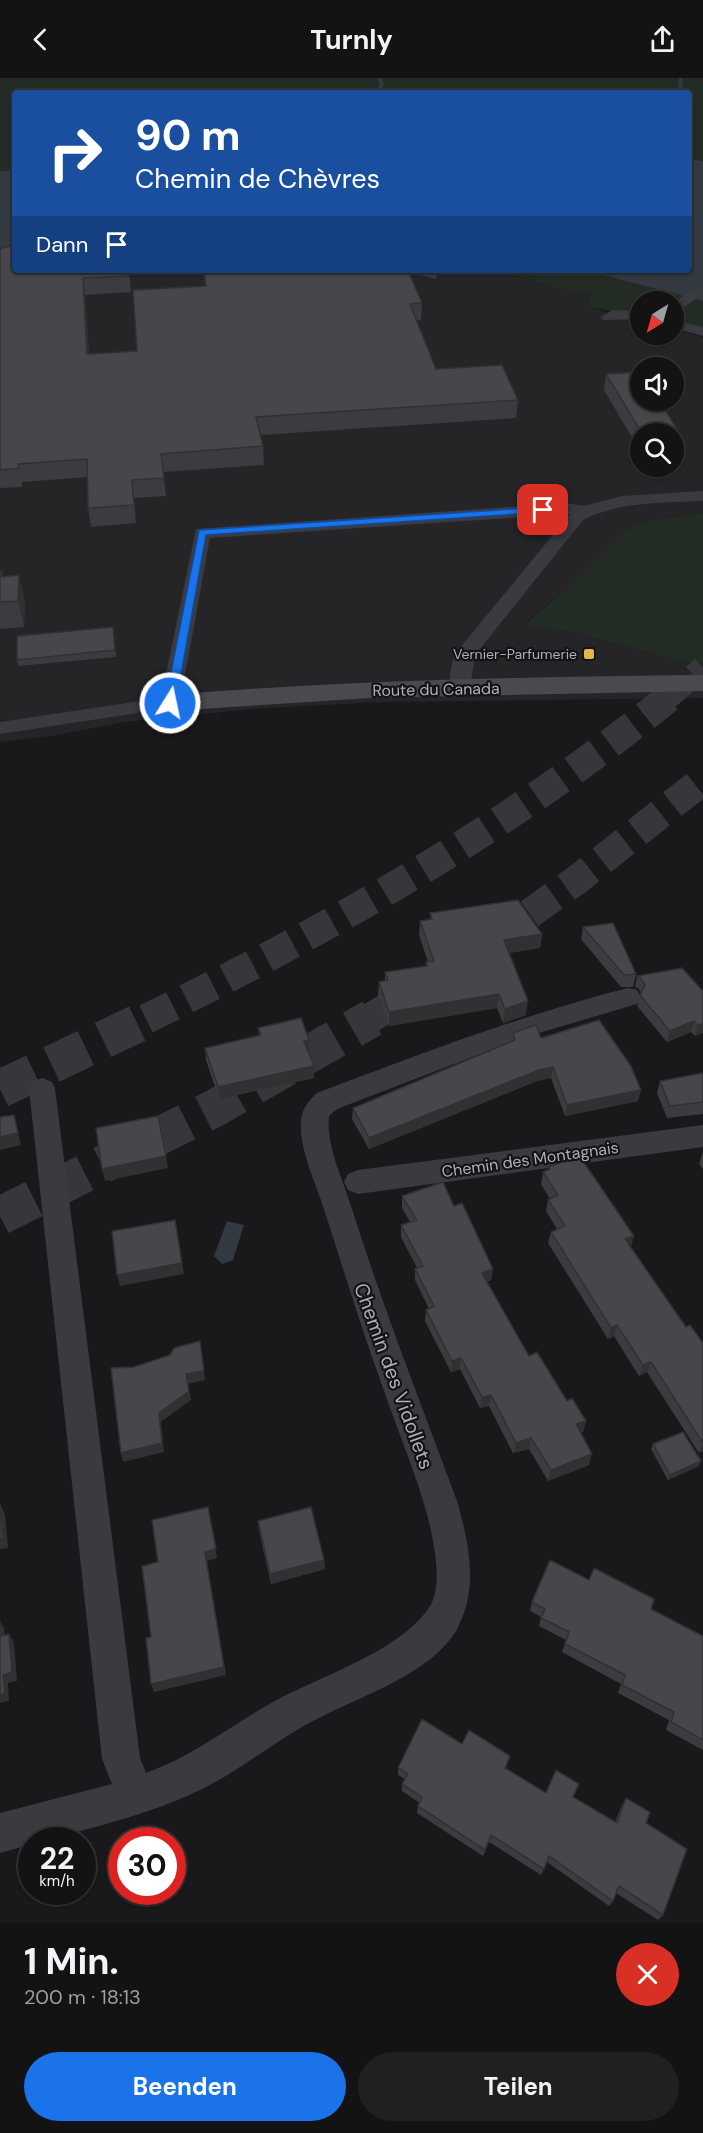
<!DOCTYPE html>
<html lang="de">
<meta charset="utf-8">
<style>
:root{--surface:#131314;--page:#202022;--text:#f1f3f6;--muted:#9d9ea0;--line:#323234;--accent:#1a73e8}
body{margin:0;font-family:"DM Sans",sans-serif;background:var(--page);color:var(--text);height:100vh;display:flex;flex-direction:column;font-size:22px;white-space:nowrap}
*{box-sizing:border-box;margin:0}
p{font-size:20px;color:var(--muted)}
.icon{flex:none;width:33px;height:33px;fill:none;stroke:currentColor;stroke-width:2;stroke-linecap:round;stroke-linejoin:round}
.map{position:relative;height:1845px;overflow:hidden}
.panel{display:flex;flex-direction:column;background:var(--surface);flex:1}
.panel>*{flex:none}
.hud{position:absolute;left:12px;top:12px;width:680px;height:183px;border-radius:6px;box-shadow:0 2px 4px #0004,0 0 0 2px var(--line);background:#1a4fa0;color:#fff;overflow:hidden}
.needle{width:39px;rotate:217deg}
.buttons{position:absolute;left:630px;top:213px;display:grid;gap:12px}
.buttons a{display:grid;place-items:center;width:54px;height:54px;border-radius:50%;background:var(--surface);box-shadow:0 2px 4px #0004,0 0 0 2px var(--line);font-size:30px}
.speed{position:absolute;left:18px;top:1749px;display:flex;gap:12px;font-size:30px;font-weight:700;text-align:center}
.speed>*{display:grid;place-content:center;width:78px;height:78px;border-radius:50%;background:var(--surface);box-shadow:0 2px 4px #0004,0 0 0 2px var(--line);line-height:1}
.speed small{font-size:15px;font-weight:400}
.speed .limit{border:9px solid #d22;background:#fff;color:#111}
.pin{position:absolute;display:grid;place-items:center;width:51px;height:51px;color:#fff;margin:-26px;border-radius:12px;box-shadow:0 3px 9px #0006}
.me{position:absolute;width:66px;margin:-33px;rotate:10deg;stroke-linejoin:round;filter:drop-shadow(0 0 4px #0008)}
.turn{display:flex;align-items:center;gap:21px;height:126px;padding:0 24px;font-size:27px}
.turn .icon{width:78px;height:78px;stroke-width:2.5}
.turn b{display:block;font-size:42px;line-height:51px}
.then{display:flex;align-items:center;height:57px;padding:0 24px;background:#0003;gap:12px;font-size:22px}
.round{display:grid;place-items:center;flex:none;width:63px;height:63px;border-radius:32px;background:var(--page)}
.headline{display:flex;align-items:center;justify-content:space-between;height:102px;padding:0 24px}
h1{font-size:36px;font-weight:700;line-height:45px}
.primary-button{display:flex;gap:12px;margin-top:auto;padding:12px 24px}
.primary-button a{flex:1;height:69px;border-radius:36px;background:var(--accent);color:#fff;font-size:24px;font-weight:700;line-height:69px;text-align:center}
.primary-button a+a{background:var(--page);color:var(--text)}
header{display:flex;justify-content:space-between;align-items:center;height:78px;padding:0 24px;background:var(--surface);font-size:27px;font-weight:700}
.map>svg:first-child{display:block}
</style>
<header><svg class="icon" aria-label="back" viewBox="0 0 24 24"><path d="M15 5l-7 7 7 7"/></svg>Turnly<svg class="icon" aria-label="share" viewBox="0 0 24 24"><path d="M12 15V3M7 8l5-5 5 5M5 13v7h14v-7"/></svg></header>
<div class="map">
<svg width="703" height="1845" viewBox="0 0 703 1845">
<rect width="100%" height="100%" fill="#19191b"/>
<path fill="#252528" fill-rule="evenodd" d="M0 176 15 192H499L563 212 593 215 587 229 640 243V256H674V251L703 259V435L658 441 566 511 524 546 571 554 703 589V620L380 624 251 631 125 644 51 658 0 664ZM640 290H674V322H640ZM640 356H674V388H640Z"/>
<path fill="#232b25" d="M0 0H703V83L689 81 688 15H15V92L0 93Z
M703 166V251L676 244 674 224H640V232L611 233 587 229 592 215 563 212 499 192H688Z
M703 435V589L571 554 524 547 566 511 623 455 639 446 658 441Z"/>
<path fill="#323940" d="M689 81 703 83V223L584 192H688Z
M15 92V169L0 170V93Z
M227 1143 244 1147 233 1182 222 1186 214 1178Z"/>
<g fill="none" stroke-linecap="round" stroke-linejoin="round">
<path stroke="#323940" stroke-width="4" d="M378 15 382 6 379 0
M680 15 681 0"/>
<path stroke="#37373b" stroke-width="24" stroke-dasharray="24 12" stroke-linecap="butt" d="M666 621 703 590"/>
<path stroke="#37373b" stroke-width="30" stroke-dasharray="30 15" stroke-linecap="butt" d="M493 862 578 801 703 702
M146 941C329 851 510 749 668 620
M369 941 422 908"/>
<path stroke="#37373b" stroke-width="38" stroke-dasharray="38 19" stroke-linecap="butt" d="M0 1011 149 940
M0 1138 215 1030 372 940"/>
<path fill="#3a3b40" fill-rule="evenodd" d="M703 206V216L679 233 674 234V224Z
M612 232 640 233V241L603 242 601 239Z
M674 242 703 249V258L674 250Z
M703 413V423C662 425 621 423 583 442L475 577 470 610 467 614H453C447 605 451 586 455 576L570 436 210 460 180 625 177 629 0 656V644L161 620 196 451 566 425 584 428 622 418Z
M628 910 637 912 641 919 637 926 522 960 337 1031 329 1038C326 1069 343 1101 352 1131 383 1229 421 1326 457 1423 469 1465 479 1510 457 1551 433 1595 359 1619 317 1641 279 1660 246 1688 208 1708 157 1734 101 1748 45 1762H32V1766L0 1775V1735L112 1706 102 1681 29 1011 32 1004 42 1000 52 1004 55 1011 140 1680 146 1695C193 1678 230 1648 273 1624 318 1599 402 1573 430 1528 442 1508 435 1474 431 1452 420 1404 399 1357 383 1310 361 1249 342 1187 322 1125 313 1099 299 1069 301 1042 302 1031 309 1022 317 1015 420 976 522 937 628 910Z
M703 1047V1069L358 1116 348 1112 344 1104 348 1096 358 1092Z"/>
<path fill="#494a50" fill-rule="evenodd" d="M703 597V613L370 620 170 633 161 631 157 625 161 619 170 617C347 602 525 599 703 597Z"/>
</g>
<path fill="#3c3c40" d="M0 171 129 192 131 214 85 217 89 276 137 273 205 208 203 192H437L436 201 409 194 422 225 421 242H416L436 291 518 322 516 340 260 357 263 368 264 387 163 394 166 418 134 420 136 445 91 449 88 430V399L22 404V409L0 410Z
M606 296 676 349 674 362V356H640V368H637L604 312Z
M0 494 3 499 25 524 24 549 0 551Z
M113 549 116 579 18 588 17 582Z
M430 835 542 856 540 870 509 875 526 937 503 945 497 930 389 948 378 918 379 904 385 903V894L426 888V884H428L419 857 420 843 430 842Z
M583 849 636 896 633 909H621L581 861Z
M682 890 703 955 695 958 691 954 667 964 637 928 641 915 639 911 635 909 637 898Z
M258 950 309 962 310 974 308 975 314 1000 219 1021 206 982 205 970 259 958Z
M513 955 541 960 638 1023 565 1038 551 1000 537 1003 369 1071 352 1041 353 1030 511 964Z
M703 995V1036L667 1040 657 1015 660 1003Z
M703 1074V1091L699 1086Z
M548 1089 631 1169 686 1249 703 1265V1373L699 1375 647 1294 639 1298 614 1258 608 1261 548 1165 551 1154 557 1151 546 1133 548 1122 550 1121 541 1106 543 1094 548 1092Z
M402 1118 454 1128 493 1191 491 1202 487 1204 529 1278 586 1343 583 1354H580L589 1387 548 1403 529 1371 513 1375 489 1328 480 1330 460 1291 451 1294 425 1243 426 1232 429 1231 415 1202V1191L417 1190 401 1159V1147L410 1144 402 1130Z
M653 1366 699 1388 668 1402 651 1371Z
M258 1443 324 1482 325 1491 271 1506 259 1453Z
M589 1502 651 1531 703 1558V1672L666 1652 669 1642 618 1615 621 1606 562 1574 566 1562 539 1548 541 1539 530 1533 532 1524Z
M462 1666 508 1685 506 1690 546 1715 573 1719 615 1744 622 1727 626 1720 646 1745 663 1837 658 1842 616 1815 613 1823 609 1828 547 1784 541 1797 489 1764 483 1778 417 1735 418 1728 420 1725 402 1713V1706L405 1701 398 1697V1690Z"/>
<path fill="#313134" d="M83 200 85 217 90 293 87 276Z
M132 402 134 420 136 445 134 427Z
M19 497 25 524 24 549 18 523Z
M542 856 540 870 502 876 504 862Z
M499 916 497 930 389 948V934Z
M528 923 526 937 503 945 505 931Z
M694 943 691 954 667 964 670 953Z
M703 945V955L695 958 698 948Z
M309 962 310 974 305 975 304 963Z
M314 988V1000L219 1021 218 1009Z
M553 989 551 1000 537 1003 369 1071V1060L539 992Z
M641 1012 638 1023 565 1038 567 1027Z
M14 1037 21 1067 0 1072V1059Z
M166 1078 168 1090 105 1103 102 1091Z
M634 1158 631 1169 625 1161Z
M182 1185 184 1196 120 1208 117 1197Z
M493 1191 491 1202 480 1206 482 1195Z
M617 1247 614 1258 608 1261 611 1250Z
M200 1263 205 1302 188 1306 191 1322 161 1344 164 1374 123 1384 121 1375 159 1335 186 1296Z
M461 1280 460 1291 451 1294 452 1283Z
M651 1284 647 1294 639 1298 643 1287Z
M491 1317 489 1328 480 1330 482 1319Z
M586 1343 583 1354 573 1356 576 1346Z
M531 1360 529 1371 513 1375 516 1365Z
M703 1365V1373L699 1375Z
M592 1376 589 1387 548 1403 551 1392Z
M701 1383 699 1388 668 1402 670 1397Z
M0 1426 5 1436 8 1470 0 1471Z
M208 1429 217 1480 207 1483 226 1597 154 1614 151 1606Z
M324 1482 325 1491 271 1506 270 1496Z
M0 1542 4 1550 6 1567 1 1558Z
M9 1556 14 1565 17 1603 8 1605 9 1623 0 1625V1616Z"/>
<path fill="#46464b" stroke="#313134" stroke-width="1.5" d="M15 166V192H128L129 198 83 200 87 276 137 273 133 212 206 208 204 192H408L422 225 410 226 436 291 502 287 518 322 256 339 263 368 161 376 164 400 132 402 134 427 88 430 87 381 18 386 19 390 0 392V171Z
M640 294V322H659L676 349 640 352 606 296Z
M2 493V499L19 497 18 523 0 524V494Z
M113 549 115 572 17 582V558Z
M518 822 542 856 504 862 528 923 505 931 499 916 389 934 379 904 388 902 385 894 427 888 426 884 434 883 420 843 432 841 430 835Z
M613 845 636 896 624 897 583 849Z
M682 890 703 913V945L698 948 694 943 670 953 640 917 645 907 641 900 637 898Z
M301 940 309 962 304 963 314 988 218 1009 205 970 261 957 258 950Z
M599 942 631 988 641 1012 567 1027 553 989 539 992 369 1060 353 1030 515 962 513 955 524 951 536 947 541 960Z
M703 995V1024L670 1028 660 1003Z
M14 1037 18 1055 0 1059V1039Z
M158 1038 166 1078 102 1091 96 1050Z
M579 1077 634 1158 625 1161 686 1249 690 1247 703 1265V1365L651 1284 643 1287 617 1247 611 1250 551 1154 565 1148 548 1122 558 1117 543 1094 550 1091 548 1089Z
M443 1104 454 1128 462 1125 493 1191 482 1195 529 1278 537 1274 567 1323 572 1320 586 1343 576 1346 592 1376 551 1392 531 1360 516 1365 491 1317 482 1319 461 1280 452 1283 426 1232 434 1228 415 1191 423 1188 401 1147 417 1142 402 1118Z
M175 1142 182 1185 117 1197 112 1153Z
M200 1263 204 1293 186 1296 189 1313 159 1335 162 1365 121 1375 111 1290 134 1289 170 1277 174 1270Z
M683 1354 701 1383 670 1397 653 1366Z
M0 1426 3 1460 0 1461Z
M208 1429 216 1471 205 1474 224 1589 151 1606 146 1560 151 1559 142 1488 158 1484 152 1442Z
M311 1429 324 1482 270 1496 258 1443Z
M550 1482 589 1502 594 1490 654 1521 651 1531 703 1558V1662L671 1644 674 1634 622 1607 625 1597 565 1566 569 1554 541 1540 545 1531 532 1524Z
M0 1547 1 1558 9 1556 12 1594 3 1597 5 1615 0 1616Z
M422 1641 462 1666 469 1652 510 1678 505 1690 546 1715 556 1692 579 1706 573 1719 617 1745 626 1720 650 1734 646 1745 687 1771 663 1837 619 1808 613 1823 549 1778 544 1791 491 1757 485 1772 418 1728 422 1719 402 1706 408 1696 398 1690Z"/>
<path fill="#1a73e8" stroke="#114b97" stroke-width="1.5" d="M543 429 546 430V434L206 457 176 625 170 628 165 625 199 452Z"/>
<rect fill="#e2b54a" stroke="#141416" stroke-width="2" x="583" y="570" width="12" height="12" rx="3"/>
<g text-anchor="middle" stroke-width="4.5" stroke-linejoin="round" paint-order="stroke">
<g font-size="14" fill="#adb0b9" stroke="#141416" text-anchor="end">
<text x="577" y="581">Vernier-Parfumerie</text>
</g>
<g font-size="16" fill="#adb0b9" stroke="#141416">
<text transform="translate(436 611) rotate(-1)" y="6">Route du Canada</text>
<text transform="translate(530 1081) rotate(-8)" y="6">Chemin des Montagnais</text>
</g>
<g font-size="20" fill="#adb0b9" stroke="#141416">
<text transform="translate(394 1298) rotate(70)" y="7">Chemin des Vidollets</text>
</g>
</g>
</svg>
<div class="buttons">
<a><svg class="needle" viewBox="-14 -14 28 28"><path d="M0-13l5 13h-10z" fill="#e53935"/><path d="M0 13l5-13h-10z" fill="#9d9ea0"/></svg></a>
<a><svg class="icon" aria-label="sound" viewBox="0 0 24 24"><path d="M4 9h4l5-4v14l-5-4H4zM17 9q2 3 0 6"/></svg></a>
<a><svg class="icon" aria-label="search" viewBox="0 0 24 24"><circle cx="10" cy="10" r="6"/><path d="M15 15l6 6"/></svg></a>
</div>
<div class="speed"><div>22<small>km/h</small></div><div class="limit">30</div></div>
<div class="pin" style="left:543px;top:432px;background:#d93025"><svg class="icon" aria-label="arrive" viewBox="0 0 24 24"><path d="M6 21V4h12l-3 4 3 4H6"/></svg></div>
<svg class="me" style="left:170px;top:625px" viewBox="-20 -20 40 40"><circle r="17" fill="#1a73e8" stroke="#fff" stroke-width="3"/><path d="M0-11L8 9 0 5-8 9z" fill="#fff"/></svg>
<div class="hud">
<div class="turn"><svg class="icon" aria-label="right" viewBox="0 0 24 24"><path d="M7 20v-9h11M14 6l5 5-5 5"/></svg><div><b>90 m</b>Chemin de Chèvres</div></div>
<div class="then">Dann<svg class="icon" aria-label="arrive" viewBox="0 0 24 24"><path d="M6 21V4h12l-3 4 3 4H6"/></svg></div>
</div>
</div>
<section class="panel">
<div class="headline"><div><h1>1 Min.</h1><p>200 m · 18:13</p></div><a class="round" style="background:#d93025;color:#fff"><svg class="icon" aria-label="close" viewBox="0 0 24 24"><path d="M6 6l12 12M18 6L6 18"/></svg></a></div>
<div class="primary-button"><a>Beenden</a><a>Teilen</a></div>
</section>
